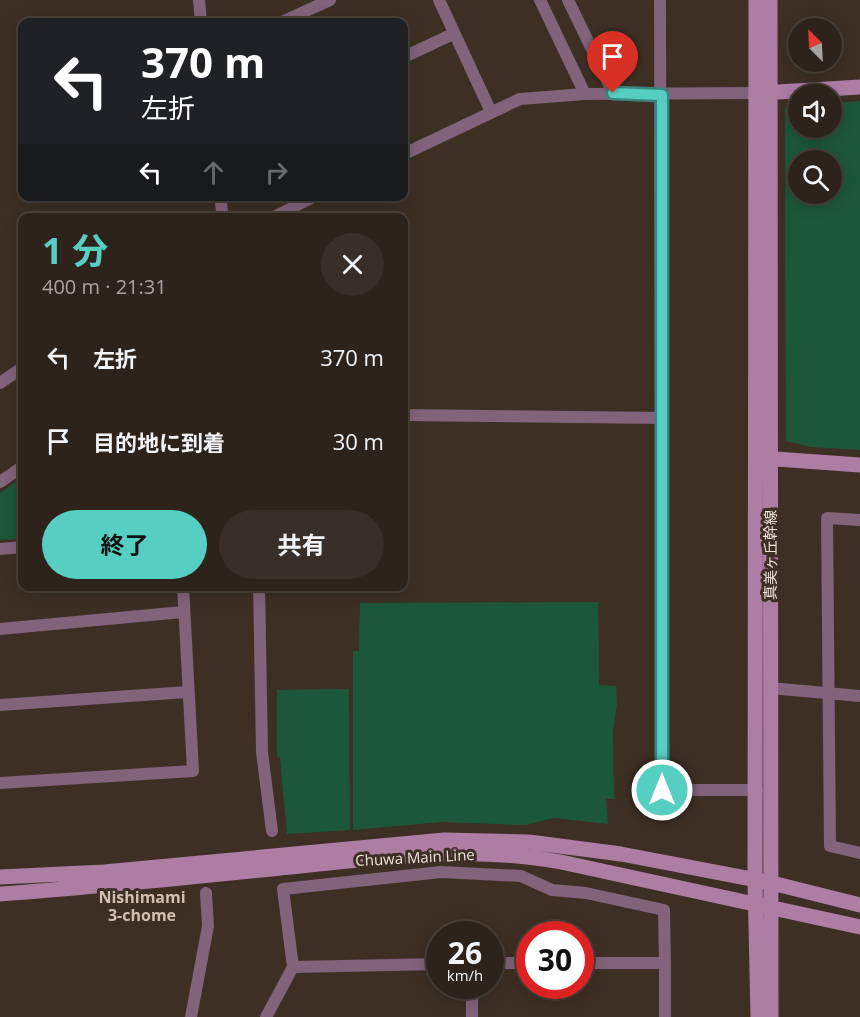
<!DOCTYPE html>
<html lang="ja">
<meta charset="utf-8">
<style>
:root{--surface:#2e231b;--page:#3a2f28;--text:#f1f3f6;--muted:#a7a4a3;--line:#49403a;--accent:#57cec2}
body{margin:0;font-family:"Open Sans","Noto Sans JP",sans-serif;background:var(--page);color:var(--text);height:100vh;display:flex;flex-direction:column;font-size:22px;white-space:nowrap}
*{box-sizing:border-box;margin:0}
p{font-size:20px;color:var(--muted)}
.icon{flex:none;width:33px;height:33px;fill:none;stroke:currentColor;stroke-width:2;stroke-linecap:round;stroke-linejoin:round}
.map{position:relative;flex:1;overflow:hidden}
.details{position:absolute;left:18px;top:213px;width:390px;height:378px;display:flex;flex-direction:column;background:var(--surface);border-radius:12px;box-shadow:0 3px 15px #0003,0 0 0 2px var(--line)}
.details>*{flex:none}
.guide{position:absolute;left:18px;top:18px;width:390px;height:183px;border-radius:12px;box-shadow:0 3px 15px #0003,0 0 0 2px var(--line);background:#202124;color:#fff;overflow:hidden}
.needle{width:39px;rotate:336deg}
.fabs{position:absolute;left:788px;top:18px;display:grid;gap:12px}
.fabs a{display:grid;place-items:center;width:54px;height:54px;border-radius:50%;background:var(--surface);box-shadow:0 3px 15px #0003,0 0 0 2px var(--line);font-size:30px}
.speed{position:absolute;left:426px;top:921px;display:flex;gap:12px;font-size:30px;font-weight:700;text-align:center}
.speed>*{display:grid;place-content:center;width:78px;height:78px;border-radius:50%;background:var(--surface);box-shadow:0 3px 15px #0003,0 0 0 2px var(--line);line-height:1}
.speed small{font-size:15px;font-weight:400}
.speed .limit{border:9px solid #d22;background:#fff;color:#111}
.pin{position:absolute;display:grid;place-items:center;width:51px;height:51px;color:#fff;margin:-62px -26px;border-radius:50% 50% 50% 0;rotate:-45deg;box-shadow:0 0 6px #0007}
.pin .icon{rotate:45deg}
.me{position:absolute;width:66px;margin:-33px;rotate:0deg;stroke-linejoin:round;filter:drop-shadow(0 0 4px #0008)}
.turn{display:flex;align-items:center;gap:21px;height:126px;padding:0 24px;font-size:27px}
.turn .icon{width:78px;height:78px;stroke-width:2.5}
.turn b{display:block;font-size:42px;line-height:51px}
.lanes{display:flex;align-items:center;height:57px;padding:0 24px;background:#0003;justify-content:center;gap:30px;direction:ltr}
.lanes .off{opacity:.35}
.round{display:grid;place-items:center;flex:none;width:63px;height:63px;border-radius:32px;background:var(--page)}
.summary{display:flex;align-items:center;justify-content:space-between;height:102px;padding:0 24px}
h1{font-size:36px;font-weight:700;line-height:45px;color:var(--accent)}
.action{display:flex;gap:12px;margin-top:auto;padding:12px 24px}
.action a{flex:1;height:69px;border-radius:36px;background:var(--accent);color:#111;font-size:24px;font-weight:700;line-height:69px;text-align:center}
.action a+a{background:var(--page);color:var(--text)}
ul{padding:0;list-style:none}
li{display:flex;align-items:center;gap:18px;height:84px;padding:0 24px}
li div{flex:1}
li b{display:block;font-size:22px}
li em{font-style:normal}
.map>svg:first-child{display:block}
</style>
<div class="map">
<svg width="860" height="1017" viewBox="0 0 860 1017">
<rect width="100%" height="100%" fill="#3d2f24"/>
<path fill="#1c5739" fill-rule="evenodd" d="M860 101V450L810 447 786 441 785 108 798 106V128H831V103ZM798 160H831V194H798Z
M22 477V539L0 540V493Z
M598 602 599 685 616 686 617 704 613 731 614 799H606L608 824 554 818 525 825 441 822 353 830V651H359L360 603Z
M349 689 350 830 287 834 280 758 277 757V690Z"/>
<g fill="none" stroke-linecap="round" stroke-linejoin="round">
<path stroke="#81637b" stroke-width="12" d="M199 0 201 22
M439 0 491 112
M540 0 585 94
M568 0 613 93
M660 0 662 790H757
M282 22 330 0
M404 57 453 34
M404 154 520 99 585 94 756 93
M220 196 223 218
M272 218 315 196
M0 383 22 368
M404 415 663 418
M0 482 22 467
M860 520 827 518 830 846 860 853
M0 549 22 547
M259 586 262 752 272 831
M0 629 183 612
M770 688 860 696
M0 705 187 692
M0 783 193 771 183 586
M490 963H530
M580 963H665V1017
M293 967 440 964
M191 1017 208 926 206 893
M266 1017 293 967 283 889 441 872 521 876 552 890 586 893 664 910 665 963
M472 1017V986"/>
<path stroke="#ad7da4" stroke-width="15" d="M756 0 755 880 758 1017
M770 0 771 1017
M761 93 860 87
M761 458 860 465
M0 877 104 872 444 840 529 842 621 854 772 883 860 905
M0 894C97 887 193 877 290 867 380 858 471 845 561 862L860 927"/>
</g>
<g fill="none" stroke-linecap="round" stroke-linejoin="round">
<defs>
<path id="route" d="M613 93 662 95V790"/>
</defs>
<use href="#route" stroke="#39867e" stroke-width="15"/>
<use href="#route" stroke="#57cec2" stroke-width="10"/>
</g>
<g text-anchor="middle" stroke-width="6" stroke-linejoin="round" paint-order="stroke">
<g font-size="15" fill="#ebe2db" stroke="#3d2f24">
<text transform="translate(771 555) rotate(-90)" y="5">真美ヶ丘幹線</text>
<text transform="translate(415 858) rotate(-3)" y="5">Chuwa Main Line</text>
</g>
<g font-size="16" font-weight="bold" fill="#d1c0b2" stroke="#3d2f24">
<text x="142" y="903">Nishimami<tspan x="142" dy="18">3-chome</tspan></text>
</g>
</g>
</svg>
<div class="fabs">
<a><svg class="needle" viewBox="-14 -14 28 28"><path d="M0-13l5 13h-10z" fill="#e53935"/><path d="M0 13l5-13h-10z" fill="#a7a4a3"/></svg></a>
<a><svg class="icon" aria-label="sound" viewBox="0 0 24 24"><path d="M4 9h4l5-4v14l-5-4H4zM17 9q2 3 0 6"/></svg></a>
<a><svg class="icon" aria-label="search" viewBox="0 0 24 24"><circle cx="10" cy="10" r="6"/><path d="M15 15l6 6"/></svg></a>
</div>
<div class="speed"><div>26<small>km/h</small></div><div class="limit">30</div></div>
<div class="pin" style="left:613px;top:93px;background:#d93025"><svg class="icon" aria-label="arrive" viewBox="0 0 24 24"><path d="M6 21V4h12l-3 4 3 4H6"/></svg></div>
<svg class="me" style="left:662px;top:790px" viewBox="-20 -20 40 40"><circle r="17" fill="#57cec2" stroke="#fff" stroke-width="3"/><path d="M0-11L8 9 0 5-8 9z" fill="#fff"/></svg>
<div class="guide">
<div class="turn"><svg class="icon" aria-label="left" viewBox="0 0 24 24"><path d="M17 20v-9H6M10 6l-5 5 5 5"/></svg><div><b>370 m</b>左折</div></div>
<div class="lanes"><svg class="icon" aria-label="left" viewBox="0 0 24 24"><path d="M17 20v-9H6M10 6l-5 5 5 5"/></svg><svg class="icon off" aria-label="ahead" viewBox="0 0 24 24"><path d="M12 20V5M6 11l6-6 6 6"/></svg><svg class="icon off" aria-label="right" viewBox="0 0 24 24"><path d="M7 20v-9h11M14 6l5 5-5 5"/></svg></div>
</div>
<section class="details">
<div class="summary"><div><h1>1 分</h1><p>400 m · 21:31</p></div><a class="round"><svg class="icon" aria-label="close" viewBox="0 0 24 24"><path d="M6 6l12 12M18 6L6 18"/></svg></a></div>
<ul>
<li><svg class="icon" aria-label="left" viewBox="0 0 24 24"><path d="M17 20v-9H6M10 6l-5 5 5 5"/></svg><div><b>左折</b></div><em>370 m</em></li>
<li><svg class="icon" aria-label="arrive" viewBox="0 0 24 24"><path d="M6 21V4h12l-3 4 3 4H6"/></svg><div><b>目的地に到着</b></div><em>30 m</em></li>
</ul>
<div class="action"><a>終了</a><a>共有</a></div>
</section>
</div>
